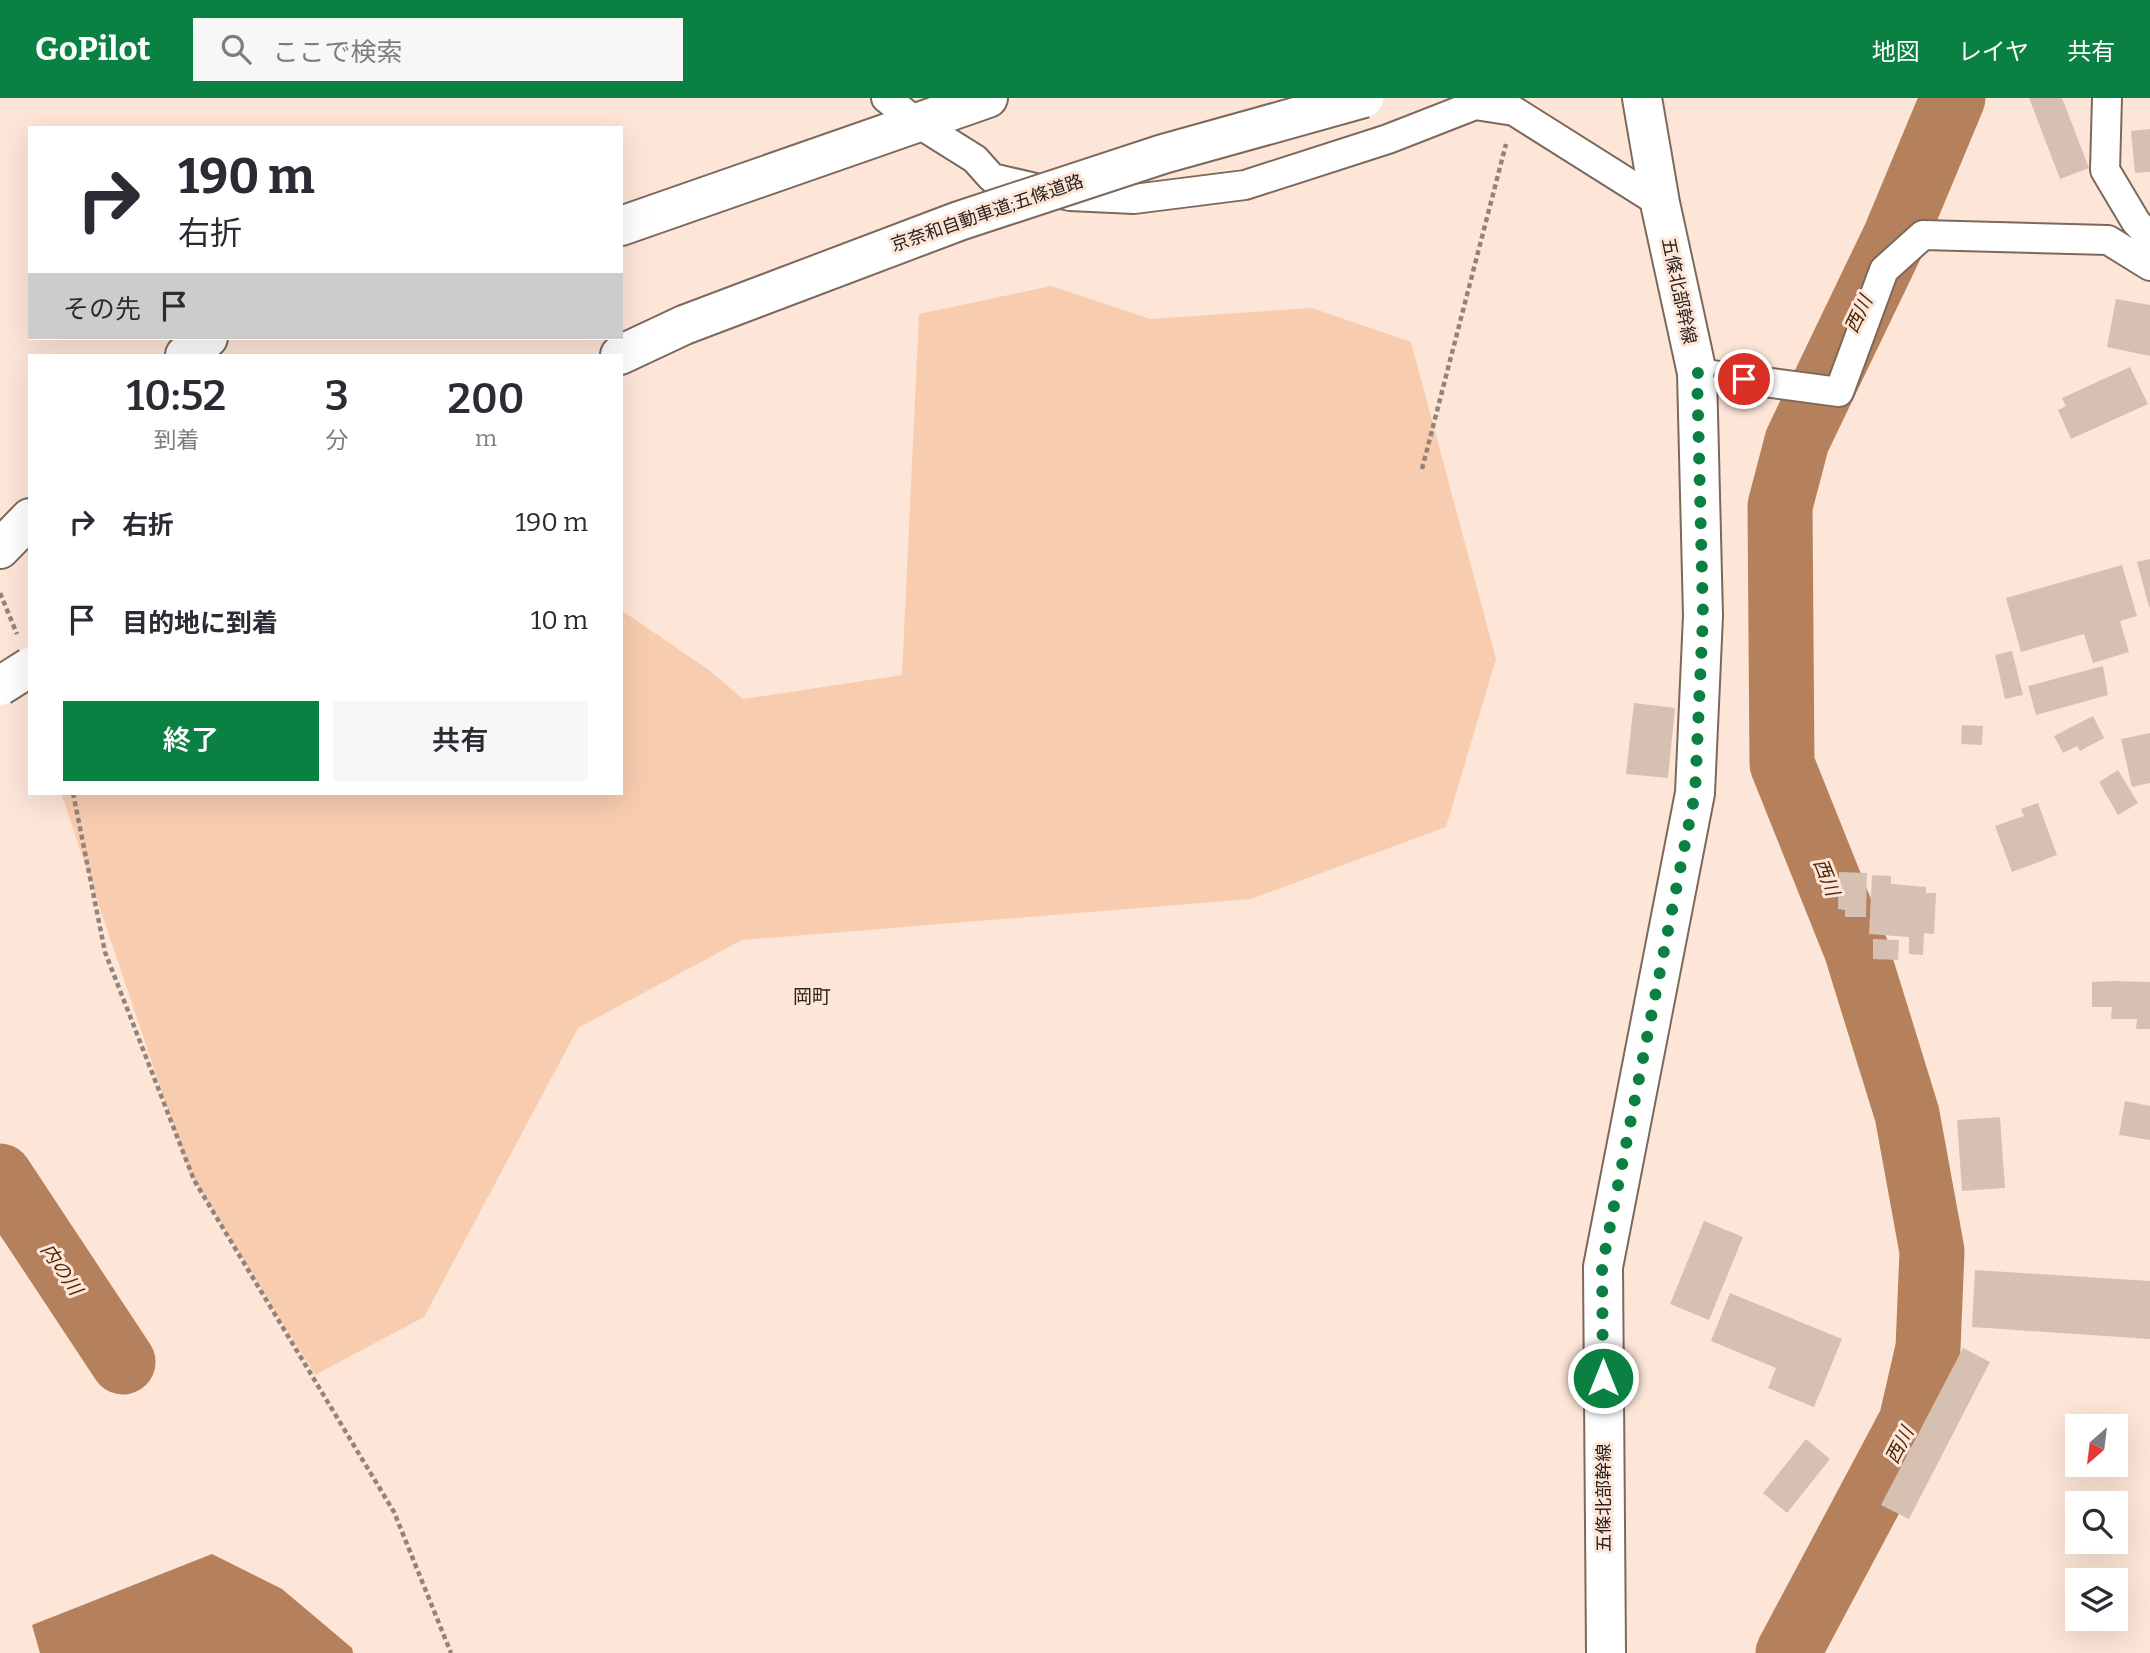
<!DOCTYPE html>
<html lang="ja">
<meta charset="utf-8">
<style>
:root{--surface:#fff;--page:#f7f7f7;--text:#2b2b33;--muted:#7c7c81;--accent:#0b8043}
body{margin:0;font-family:Bitter,"Noto Sans JP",serif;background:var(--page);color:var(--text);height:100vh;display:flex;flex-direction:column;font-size:26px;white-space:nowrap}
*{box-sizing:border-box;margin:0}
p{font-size:23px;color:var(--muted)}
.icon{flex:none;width:38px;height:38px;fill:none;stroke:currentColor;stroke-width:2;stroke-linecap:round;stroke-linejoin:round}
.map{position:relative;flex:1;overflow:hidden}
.sheet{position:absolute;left:28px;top:256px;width:595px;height:441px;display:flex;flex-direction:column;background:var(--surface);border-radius:0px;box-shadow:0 7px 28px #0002}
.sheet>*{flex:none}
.hud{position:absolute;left:28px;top:28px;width:595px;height:214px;border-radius:0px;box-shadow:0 7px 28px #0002;background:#fff;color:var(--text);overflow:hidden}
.needle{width:46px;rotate:208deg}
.fabs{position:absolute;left:2065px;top:1316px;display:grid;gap:14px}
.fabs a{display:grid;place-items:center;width:63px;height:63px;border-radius:0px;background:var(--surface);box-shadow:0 7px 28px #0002;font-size:35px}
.pin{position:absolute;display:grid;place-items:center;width:60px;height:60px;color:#fff;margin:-30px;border:4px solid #fff;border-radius:50%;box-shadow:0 2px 7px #0007}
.me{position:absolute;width:77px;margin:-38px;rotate:0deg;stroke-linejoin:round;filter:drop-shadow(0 0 5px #0008)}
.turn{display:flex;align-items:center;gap:24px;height:147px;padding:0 35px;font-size:32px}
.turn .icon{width:91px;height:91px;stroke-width:2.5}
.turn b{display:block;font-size:49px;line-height:60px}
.then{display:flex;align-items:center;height:66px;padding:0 35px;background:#0003;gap:14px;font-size:26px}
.eta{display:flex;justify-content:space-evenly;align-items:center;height:119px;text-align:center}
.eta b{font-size:42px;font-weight:600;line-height:49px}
.cta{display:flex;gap:14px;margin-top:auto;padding:14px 35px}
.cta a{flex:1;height:80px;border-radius:0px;background:var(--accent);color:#fff;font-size:28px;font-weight:600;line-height:80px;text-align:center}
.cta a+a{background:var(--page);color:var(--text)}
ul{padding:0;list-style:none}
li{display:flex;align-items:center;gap:21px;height:98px;padding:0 35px}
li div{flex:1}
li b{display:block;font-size:26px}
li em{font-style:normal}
header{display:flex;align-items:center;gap:42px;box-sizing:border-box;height:98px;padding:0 35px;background:var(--accent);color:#fff}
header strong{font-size:33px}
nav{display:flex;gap:38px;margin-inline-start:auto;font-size:24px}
.search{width:490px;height:63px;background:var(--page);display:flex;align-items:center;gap:18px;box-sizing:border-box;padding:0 24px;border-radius:0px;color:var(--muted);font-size:26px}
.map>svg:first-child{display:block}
</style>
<header>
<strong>GoPilot</strong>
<div class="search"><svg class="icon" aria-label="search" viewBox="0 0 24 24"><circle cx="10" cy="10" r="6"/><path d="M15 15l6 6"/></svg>ここで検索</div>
<nav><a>地図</a><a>レイヤ</a><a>共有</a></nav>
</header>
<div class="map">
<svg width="2150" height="1555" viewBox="0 0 2150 1555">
<rect width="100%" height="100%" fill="#fde6d8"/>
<path fill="#f8ccaf" d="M1051 188 1150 221 1312 210 1411 244 1496 561 1446 729 1251 801 742 842 578 930 424 1219 315 1277 189 1074 61 695H621V512L709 572 743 601 902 577 919 216Z"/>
<path fill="#b5815d" d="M212 1456 282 1491 352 1550 353 1555H40L32 1527Z"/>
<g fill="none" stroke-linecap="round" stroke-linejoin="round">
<path stroke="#b5815d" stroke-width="65" d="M0 1078 123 1264
M1788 1555 1911 1324 1928 1250 1932 1153 1907 1016 1856 851 1782 666 1780 408 1797 343 1895 139 1953 0"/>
</g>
<path fill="#d6c0b2" d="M2029 0H2062L2089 70 2060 81Z
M2150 31V74L2135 75 2131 33Z
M2116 201 2150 207V258L2107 249Z
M2130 269 2148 306 2071 341 2058 312 2066 308 2062 300Z
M2150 461V508L2149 509 2137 464Z
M2122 467 2137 518 2120 523 2129 554 2093 565 2084 536 2021 554 2006 500Z
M2012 553 2023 597 2005 601 1995 557Z
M2103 568 2108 597 2036 617 2028 588Z
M1634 605 1675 610 1668 680 1626 676Z
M2093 618 2104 640 2080 653 2077 648 2063 655 2054 638Z
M1962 627 1983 628 1982 647 1961 646Z
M2150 635V685L2132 689 2121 641Z
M2118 672 2138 705 2118 717 2099 684Z
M2038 705 2057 757 2012 774 1995 728 2024 718 2021 711Z
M1839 774 1867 775 1866 819H1845V812L1838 811Z
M1872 777 1891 778V786L1926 789V795H1936L1934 836 1924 835 1923 857 1909 856V839L1869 836Z
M1873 841 1899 842 1898 862 1873 861Z
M2113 883 2150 884V931H2136L2137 921H2111L2112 909H2092V884Z
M2125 1003 2150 1008V1042L2119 1037Z
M2000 1019 2005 1090 1962 1093 1957 1022Z
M1704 1123 1743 1139 1709 1222 1670 1206Z
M1975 1172 2150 1183V1241L1972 1229Z
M1730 1195 1842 1241 1814 1309 1768 1290 1776 1270 1711 1243Z
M1963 1250 1990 1264 1909 1421 1881 1407Z
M1806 1341 1830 1361 1787 1415 1763 1395Z"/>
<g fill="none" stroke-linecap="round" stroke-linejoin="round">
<defs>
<path id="street" d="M886 0 916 24 975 61 992 80 1070 98 1134 101 1245 87 1388 41 1475 7 1514 13 1660 105
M2107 0 2105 72 2136 124 2150 139
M1697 275 1839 294 1884 172 1923 137 2108 142 2150 168"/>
<path id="secondary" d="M621 128 988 0
M185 257 208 240
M0 451 30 420
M1606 1555 1603 1169 1695 695 1703 518 1697 275 1660 105 1642 0"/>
<path id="highway" d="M620 257 684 227"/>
</defs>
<use href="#street" stroke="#7c695c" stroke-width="32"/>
<use href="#secondary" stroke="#7c695c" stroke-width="42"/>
<use href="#highway" stroke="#7c695c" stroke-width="42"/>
<path stroke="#93837a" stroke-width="4.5" stroke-dasharray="5 3.5" stroke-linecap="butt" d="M1422 371 1506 46
M0 495 17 536
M73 695 105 854 194 1082 394 1414 451 1555"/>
<use href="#street" stroke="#fff" stroke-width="28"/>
<use href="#secondary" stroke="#fff" stroke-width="38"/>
<use href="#highway" stroke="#fff" stroke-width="38"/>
<defs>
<path id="highway-bridge" d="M684 227 959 123 1163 56 1364 0
M0 588 30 569"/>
</defs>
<use href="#highway-bridge" stroke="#7c695c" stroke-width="42" stroke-linecap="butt"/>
<use href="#highway-bridge" stroke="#fff" stroke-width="38"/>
</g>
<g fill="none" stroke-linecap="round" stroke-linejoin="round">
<path stroke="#0b8043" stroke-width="12" stroke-dasharray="0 21.6" d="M1603 1280 1602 1169 1695 695 1703 518 1697 275 1744 281"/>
</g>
<g text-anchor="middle" stroke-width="6" stroke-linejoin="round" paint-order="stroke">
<g font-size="18" fill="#2b231e" stroke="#fde6d8">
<text transform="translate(987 115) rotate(-19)" y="6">京奈和自動車道;五條道路</text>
<text transform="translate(1679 193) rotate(78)" y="6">五條北部幹線</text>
<text transform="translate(1604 1400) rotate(-90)" y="6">五條北部幹線</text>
</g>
<g font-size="19" font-style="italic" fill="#4b270a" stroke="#fde6d8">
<text transform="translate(1858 216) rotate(-64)" y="7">西川</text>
<text transform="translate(1827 779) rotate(68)" y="7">西川</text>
<text transform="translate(62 1171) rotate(56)" y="7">内の川</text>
<text transform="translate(1899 1347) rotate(-63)" y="7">西川</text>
</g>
<g font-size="19" fill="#2b231e" stroke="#fde6d8">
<text x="812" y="905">岡町</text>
</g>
</g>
</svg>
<div class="fabs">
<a><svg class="needle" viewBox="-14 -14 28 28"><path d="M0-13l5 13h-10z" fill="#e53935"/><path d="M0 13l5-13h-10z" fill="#7c7c81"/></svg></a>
<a><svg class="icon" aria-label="search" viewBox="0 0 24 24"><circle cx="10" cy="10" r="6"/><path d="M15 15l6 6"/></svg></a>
<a><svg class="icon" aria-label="layers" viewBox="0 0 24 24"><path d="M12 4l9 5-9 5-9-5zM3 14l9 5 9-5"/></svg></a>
</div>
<div class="pin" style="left:1744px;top:281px;background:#d93025"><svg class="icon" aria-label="arrive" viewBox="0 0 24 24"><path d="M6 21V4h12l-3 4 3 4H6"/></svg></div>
<svg class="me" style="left:1603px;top:1280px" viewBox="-20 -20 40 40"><circle r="17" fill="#0b8043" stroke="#fff" stroke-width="3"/><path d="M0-11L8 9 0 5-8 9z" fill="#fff"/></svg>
<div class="hud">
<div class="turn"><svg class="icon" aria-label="right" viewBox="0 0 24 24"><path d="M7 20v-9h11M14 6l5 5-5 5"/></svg><div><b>190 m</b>右折</div></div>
<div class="then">その先<svg class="icon" aria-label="arrive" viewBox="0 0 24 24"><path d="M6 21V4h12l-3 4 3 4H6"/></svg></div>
</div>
<section class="sheet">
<div class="eta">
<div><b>10:52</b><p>到着</p></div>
<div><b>3</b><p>分</p></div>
<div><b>200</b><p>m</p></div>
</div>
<ul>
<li><svg class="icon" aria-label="right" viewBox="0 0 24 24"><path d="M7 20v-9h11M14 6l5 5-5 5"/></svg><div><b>右折</b></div><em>190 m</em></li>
<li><svg class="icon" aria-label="arrive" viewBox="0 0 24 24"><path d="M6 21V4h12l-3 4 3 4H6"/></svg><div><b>目的地に到着</b></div><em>10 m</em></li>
</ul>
<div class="cta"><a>終了</a><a>共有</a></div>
</section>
</div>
